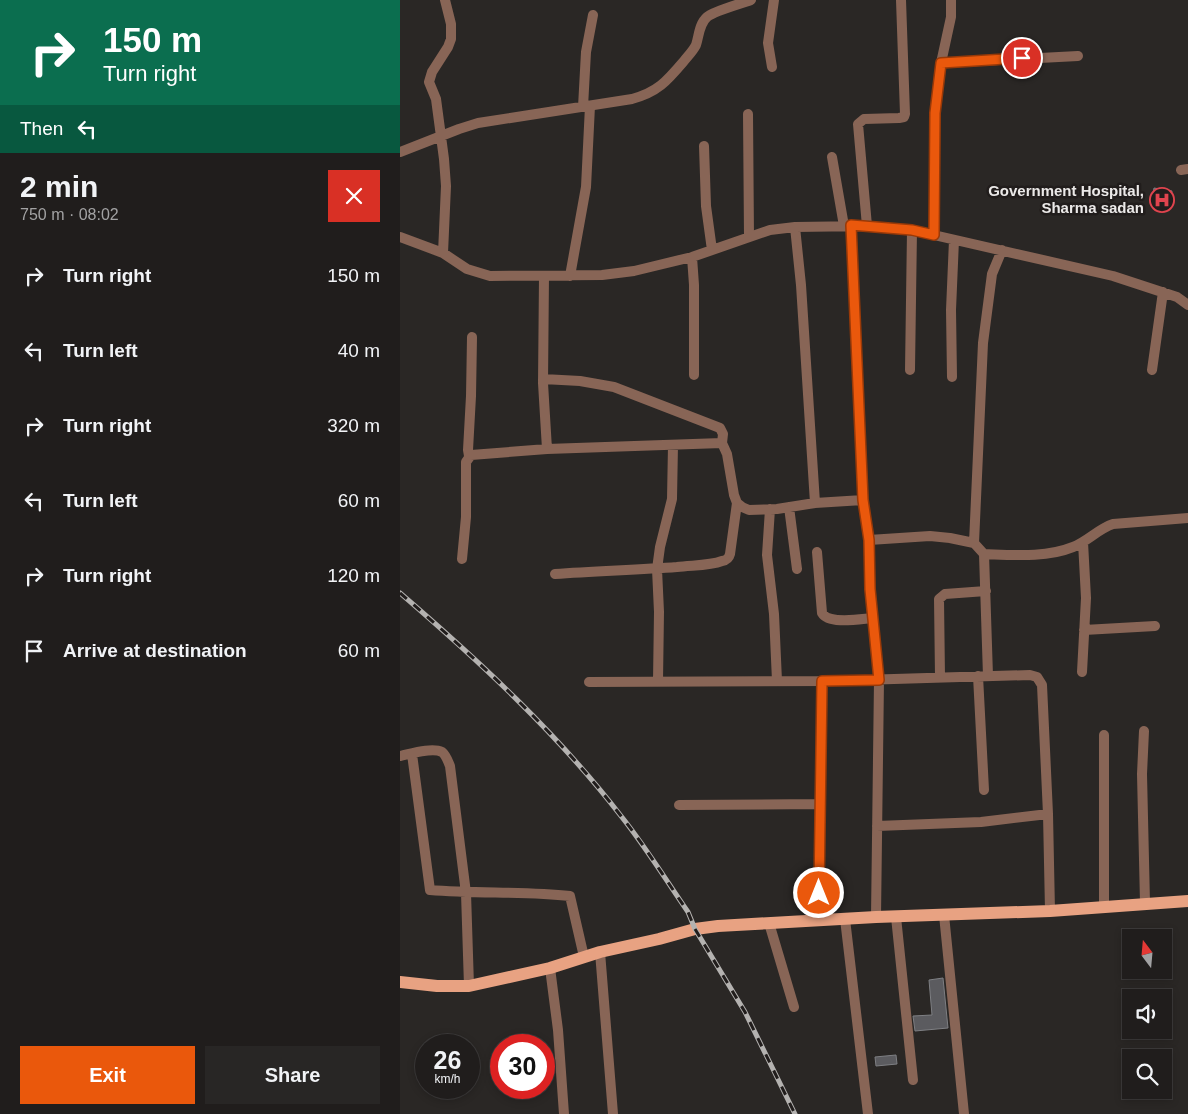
<!DOCTYPE html>
<meta charset="utf-8">
<style>
:root{--surface:#201d1c;--page:#282625;--text:#f1f3f6;--muted:#a2a2a3;--line:#3d3b3b;--accent:#ea580c}
body{margin:0;font-family:Arial,sans-serif;background:var(--page);color:var(--text);height:100vh;display:flex;flex-direction:column;font-size:19px;white-space:nowrap}
*{box-sizing:border-box;margin:0}
p{font-size:16px;color:var(--muted)}
.icon{flex:none;width:28px;height:28px;fill:none;stroke:currentColor;stroke-width:2;stroke-linecap:round;stroke-linejoin:round}
.map{position:relative;flex:1;overflow:hidden}
.drawer{display:flex;flex-direction:column;background:var(--surface);width:400px}
.drawer>*{flex:none}
.hud{background:#0b6e4f;color:#fff;overflow:hidden}
.needle{width:32px;rotate:344deg}
.tools{position:absolute;left:722px;top:929px;display:grid;gap:10px}
.tools a{display:grid;place-items:center;width:50px;height:50px;border-radius:0px;background:var(--surface);box-shadow:0 2px 8px #0003,0 0 0 1px var(--line);font-size:25px}
.speed{position:absolute;left:15px;top:1034px;display:flex;gap:10px;font-size:25px;font-weight:700;text-align:center}
.speed>*{display:grid;place-content:center;width:65px;height:65px;border-radius:50%;background:var(--surface);box-shadow:0 2px 8px #0003,0 0 0 1px var(--line);line-height:1}
.speed small{font-size:12px;font-weight:400}
.speed .limit{border:8px solid #d22;background:#fff;color:#111}
.pin{position:absolute;display:grid;place-items:center;width:42px;height:42px;color:#fff;margin:-21px;border:2px solid #fff;border-radius:50%;box-shadow:0 1px 5px #0007}
.me{position:absolute;width:55px;margin:-28px;rotate:0deg;stroke-linejoin:round;filter:drop-shadow(0 0 4px #0008)}
.turn{display:flex;align-items:center;gap:18px;height:105px;padding:0 20px;font-size:22px}
.turn .icon{width:65px;height:65px;stroke-width:2.5}
.turn b{display:block;font-size:35px;line-height:42px}
.then{display:flex;align-items:center;height:48px;padding:0 20px;background:#0003;gap:10px;font-size:19px}
.round{display:grid;place-items:center;flex:none;width:52px;height:52px;border-radius:0px;background:var(--page)}
.summary{display:flex;align-items:center;justify-content:space-between;height:85px;padding:0 20px}
h1{font-size:30px;font-weight:600;line-height:38px}
.button{display:flex;gap:10px;margin-top:auto;padding:10px 20px}
.button a{flex:1;height:58px;border-radius:0px;background:var(--accent);color:#fff;font-size:20px;font-weight:600;line-height:58px;text-align:center}
.button a+a{background:var(--page);color:var(--text)}
ul{padding:0;list-style:none}
li{display:flex;align-items:center;gap:15px;height:75px;padding:0 20px}
li div{flex:1}
li b{display:block;font-size:19px}
li em{font-style:normal}
main{display:flex;flex:1;min-height:0}
.map>svg:first-child{display:block}
</style>
<main>
<section class="drawer">
<div class="hud">
<div class="turn"><svg class="icon" aria-label="right" viewBox="0 0 24 24"><path d="M7 20v-9h11M14 6l5 5-5 5"/></svg><div><b>150 m</b>Turn right</div></div>
<div class="then">Then<svg class="icon" aria-label="left" viewBox="0 0 24 24"><path d="M17 20v-9H6M10 6l-5 5 5 5"/></svg></div>
</div>
<div class="summary"><div><h1>2 min</h1><p>750 m · 08:02</p></div><a class="round" style="background:#d93025;color:#fff"><svg class="icon" aria-label="close" viewBox="0 0 24 24"><path d="M6 6l12 12M18 6L6 18"/></svg></a></div>
<ul>
<li><svg class="icon" aria-label="right" viewBox="0 0 24 24"><path d="M7 20v-9h11M14 6l5 5-5 5"/></svg><div><b>Turn right</b></div><em>150 m</em></li>
<li><svg class="icon" aria-label="left" viewBox="0 0 24 24"><path d="M17 20v-9H6M10 6l-5 5 5 5"/></svg><div><b>Turn left</b></div><em>40 m</em></li>
<li><svg class="icon" aria-label="right" viewBox="0 0 24 24"><path d="M7 20v-9h11M14 6l5 5-5 5"/></svg><div><b>Turn right</b></div><em>320 m</em></li>
<li><svg class="icon" aria-label="left" viewBox="0 0 24 24"><path d="M17 20v-9H6M10 6l-5 5 5 5"/></svg><div><b>Turn left</b></div><em>60 m</em></li>
<li><svg class="icon" aria-label="right" viewBox="0 0 24 24"><path d="M7 20v-9h11M14 6l5 5-5 5"/></svg><div><b>Turn right</b></div><em>120 m</em></li>
<li><svg class="icon" aria-label="arrive" viewBox="0 0 24 24"><path d="M6 21V4h12l-3 4 3 4H6"/></svg><div><b>Arrive at destination</b></div><em>60 m</em></li>
</ul>
<div class="button"><a>Exit</a><a>Share</a></div>
</section>
<div class="map">
<svg width="788" height="1114" viewBox="0 0 788 1114">
<rect width="100%" height="100%" fill="#2a2725"/>
<path fill="#5b5b5f" stroke="#7e7f83" d="M754 188 772 191 769 209 751 205Z
M543 978 548 1028 515 1031 513 1016 532 1015 529 980Z
M496 1055 497 1064 476 1066 475 1057Z"/>
<g fill="none" stroke-linecap="round" stroke-linejoin="round">
<path stroke="#886556" stroke-width="10" d="M541 63 678 56
M372 67 368 43 374 0
M183 107 186 52 193 15
M348 114 349 237
M304 146 306 206 312 250
M0 152 59 129 78 123 232 99C258 92 267 81 284 61 288 56 293 51 296 45 299 36 299 24 307 17 314 11 340 4 351 0
M432 157 444 226
M781 170 788 169
M451 225 463 500 469 540 470 589 479 680 476 917
M467 226 458 124 464 119 499 118 504 117 505 114 501 0
M395 227 401 285 415 503
M534 235 535 113 541 63 551 17V0
M0 237 43 253 67 269 90 276 202 275 234 271 292 257 370 230 395 227 467 226 512 230 713 276 777 297 788 305
M43 253 46 186 44 159 36 99 29 82 32 72 48 47 51 39V24L45 0
M292 257 294 285V375
M144 276 143 383 147 449
M170 276 186 187 190 106
M510 370 512 230
M752 370 763 292
M552 377 551 310 554 240
M143 379 180 381 214 387 320 428 323 434 322 443 327 454 334 495 337 503 342 507 349 510 377 509 415 503 463 500
M69 456 68 450 71 396 72 337
M389 507 397 569
M370 509 367 555 374 614 377 681
M469 540 530 536 550 538 574 543 584 554C613 555 646 558 673 547 688 541 698 529 713 524L788 518
M574 543 583 343 592 274 602 250
M417 552 422 613C429 625 460 619 473 618
M584 554 588 676
M62 559 66 517V462L71 455 147 449 322 443
M155 574C195 571 236 570 277 567 291 565 309 566 322 561 327 560 329 558 330 554L337 503
M684 630 755 626
M682 672 686 598 683 542
M578 676 584 790
M540 677 539 599 545 594 586 591
M258 681 259 612 257 569 260 547 272 499 273 445
M189 682 428 681 630 675 637 677 642 685 648 814 650 911
M744 731 742 774 745 903
M12 754 30 890C77 894 124 891 170 896L184 957
M0 756C10 754 32 747 42 752 46 755 48 761 50 766L66 893 69 986
M279 805 419 804
M477 826 581 822 648 814
M704 907V735
M544 915 564 1114
M496 917 513 1080
M445 919 468 1114
M418 921 422 681
M369 923 394 1007
M200 952 213 1114
M150 968 158 1030 164 1114"/>
<path stroke="#e8a282" stroke-width="12" d="M0 982 37 986H69L150 968 200 952 259 939 295 929 318 926 476 917 650 911 788 901"/>
<defs>
<path id="rail" d="M0 593C79 661 157 733 221 816 245 846 266 880 288 912L295 929 345 1012 395 1114"/>
</defs>
<use href="#rail" stroke="#b4b2b0" stroke-width="5"/>
<use href="#rail" stroke="#211d1c" stroke-width="3" stroke-dasharray="9" stroke-linecap="butt"/>
</g>
<g fill="none" stroke-linecap="round" stroke-linejoin="round">
<defs>
<path id="route" d="M419 893 422 681 479 680 470 589 469 540 463 500 451 225 512 230 534 235 535 113 541 63 622 58"/>
</defs>
<use href="#route" stroke="#983908" stroke-width="12"/>
<use href="#route" stroke="#ea580c" stroke-width="9"/>
</g>
<defs>
<symbol id="hospital-ring" viewBox="-11 -11 22 22"><circle r="9.5" fill="#211d1c" stroke="#e0444e" stroke-width="1.5"/><path d="M-5-5h3v3.5h4V-5h3V5h-3V1.5h-4V5h-3Z" fill="#e0444e"/></symbol>
</defs>
<g fill-rule="evenodd">
<use href="#hospital-ring" x="748" y="186" width="28" height="28"/>
</g>
<g text-anchor="middle" stroke-width="5" stroke-linejoin="round" paint-order="stroke">
<g font-size="15" font-weight="bold" fill="#ebe9e8" stroke="#211d1c" text-anchor="end">
<text x="744" y="196">Government Hospital,<tspan x="744" dy="17">Sharma sadan</tspan></text>
</g>
</g>
</svg>
<div class="tools">
<a><svg class="needle" viewBox="-14 -14 28 28"><path d="M0-13l5 13h-10z" fill="#e53935"/><path d="M0 13l5-13h-10z" fill="#a2a2a3"/></svg></a>
<a><svg class="icon" aria-label="sound" viewBox="0 0 24 24"><path d="M4 9h4l5-4v14l-5-4H4zM17 9q2 3 0 6"/></svg></a>
<a><svg class="icon" aria-label="search" viewBox="0 0 24 24"><circle cx="10" cy="10" r="6"/><path d="M15 15l6 6"/></svg></a>
</div>
<div class="speed"><div>26<small>km/h</small></div><div class="limit">30</div></div>
<div class="pin" style="left:622px;top:58px;background:#d93025"><svg class="icon" aria-label="arrive" viewBox="0 0 24 24"><path d="M6 21V4h12l-3 4 3 4H6"/></svg></div>
<svg class="me" style="left:419px;top:893px" viewBox="-20 -20 40 40"><circle r="17" fill="#ea580c" stroke="#fff" stroke-width="3"/><path d="M0-11L8 9 0 5-8 9z" fill="#fff"/></svg>
</div>
</main>
